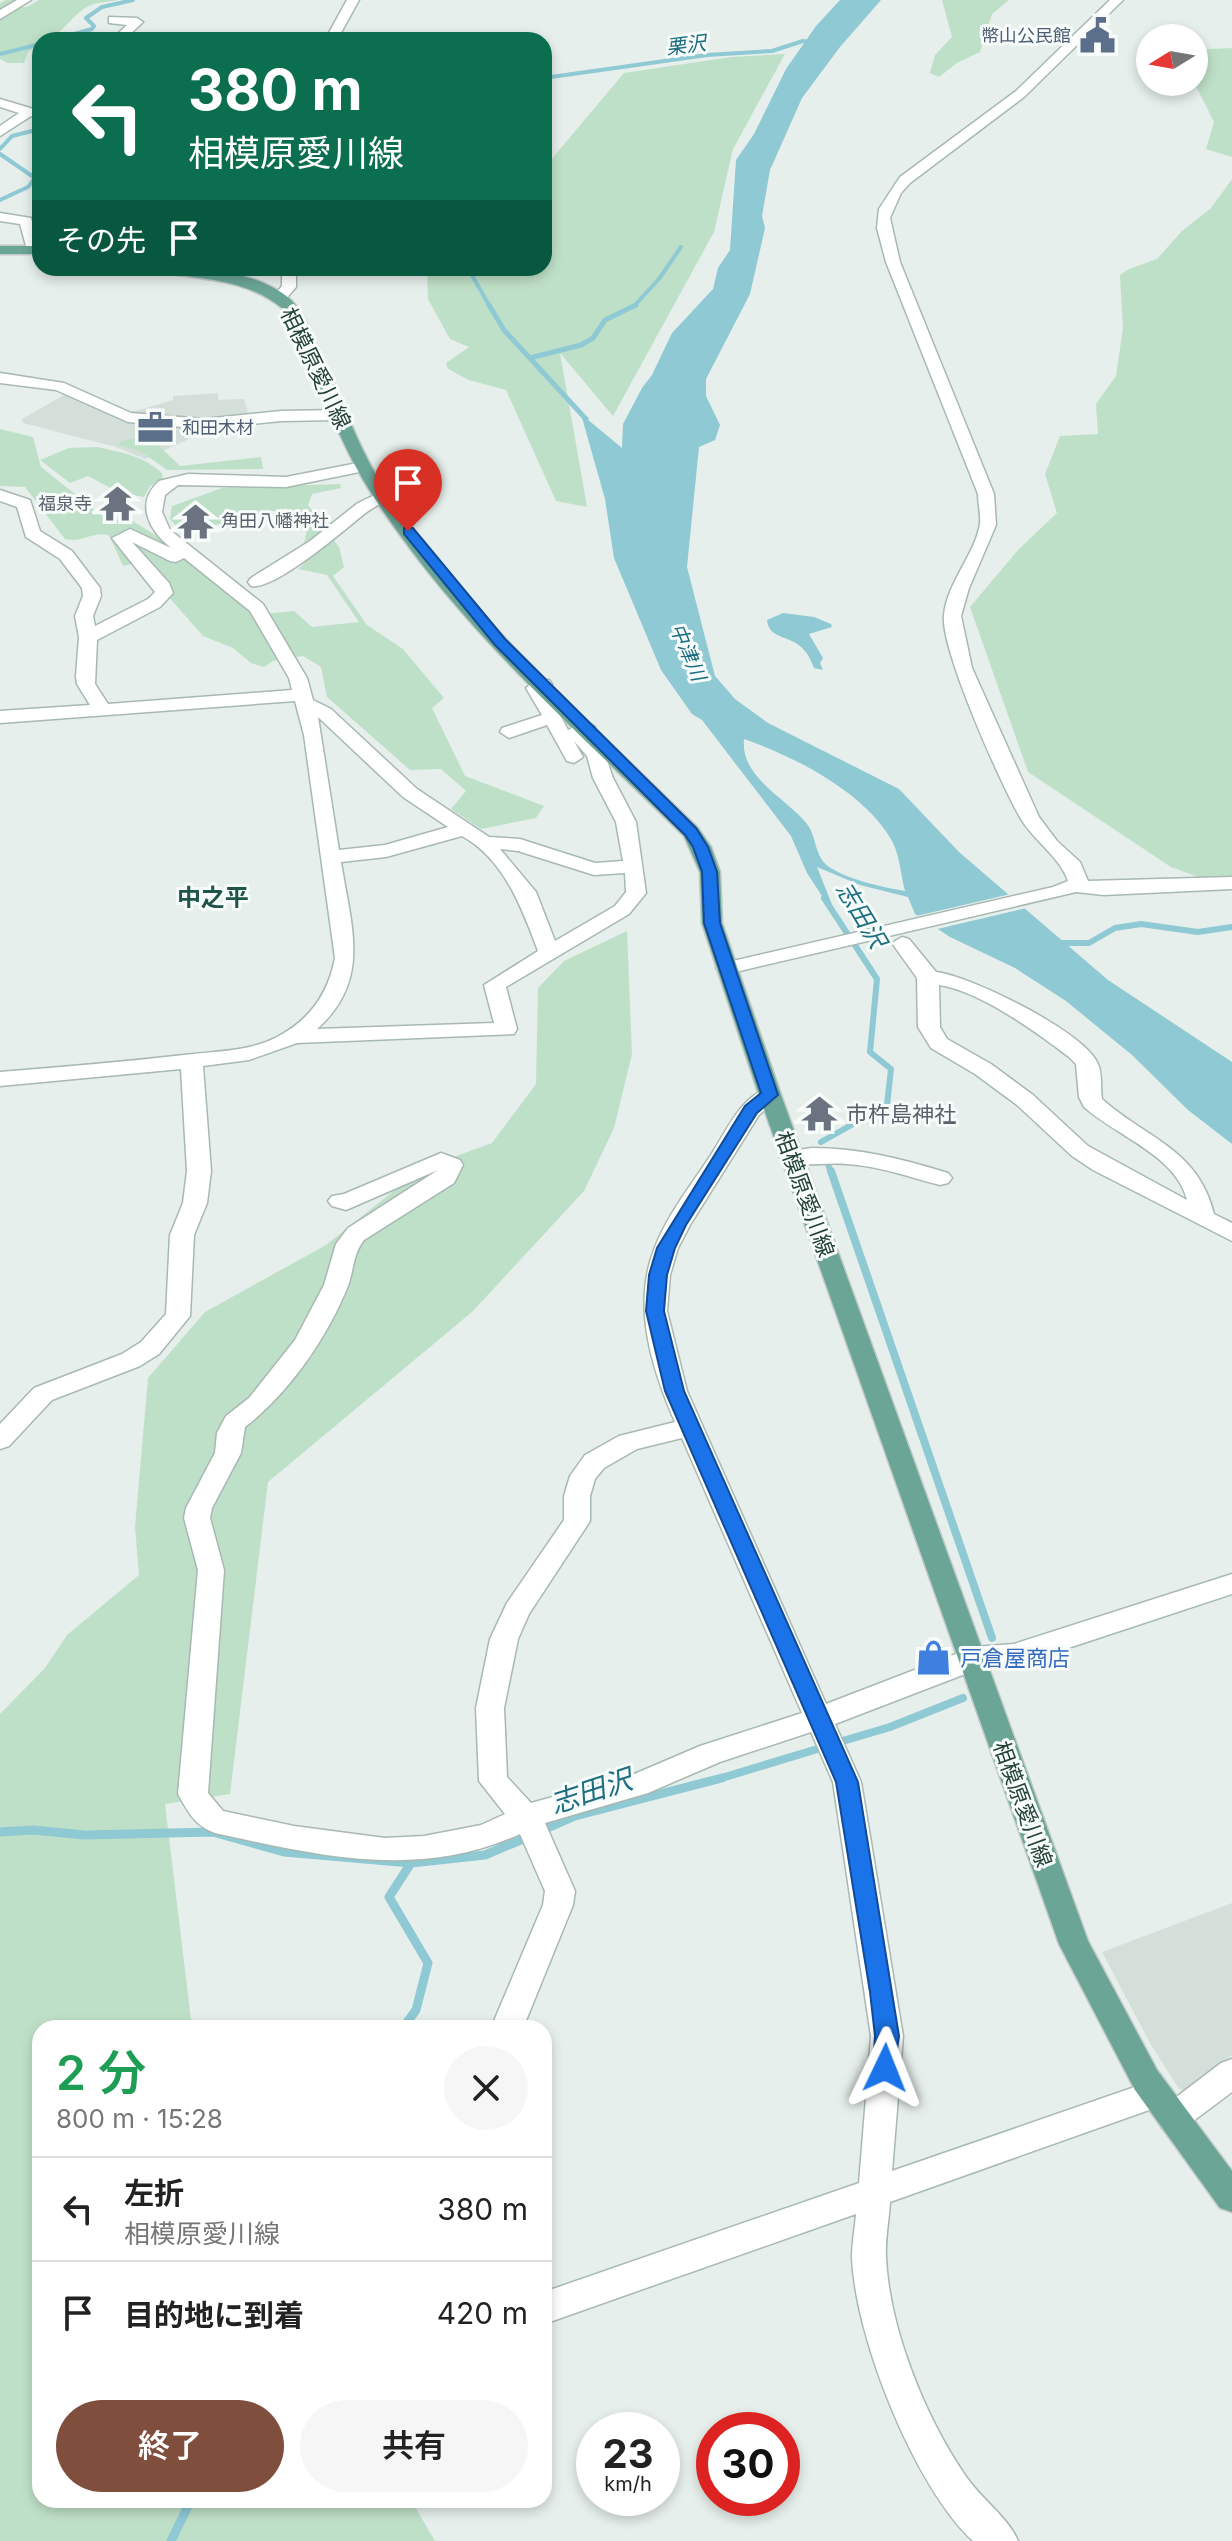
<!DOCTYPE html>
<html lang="ja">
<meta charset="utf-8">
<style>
:root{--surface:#fff;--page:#f6f6f6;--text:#222;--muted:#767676;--line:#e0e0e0;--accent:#804e3d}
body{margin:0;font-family:Inter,"Noto Sans JP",sans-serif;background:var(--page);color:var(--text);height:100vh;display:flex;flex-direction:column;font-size:30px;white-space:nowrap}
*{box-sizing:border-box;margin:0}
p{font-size:26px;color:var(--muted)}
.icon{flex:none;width:44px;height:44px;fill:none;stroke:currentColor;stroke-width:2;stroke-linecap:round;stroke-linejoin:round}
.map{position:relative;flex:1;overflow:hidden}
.panel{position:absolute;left:32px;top:2020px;width:520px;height:488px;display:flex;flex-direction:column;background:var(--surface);border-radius:24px;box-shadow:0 4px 12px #0003}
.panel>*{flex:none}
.top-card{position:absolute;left:32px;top:32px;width:520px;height:244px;border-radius:24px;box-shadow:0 4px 12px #0003;background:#0b6e4f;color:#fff;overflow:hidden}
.needle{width:52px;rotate:259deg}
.tools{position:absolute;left:1136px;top:24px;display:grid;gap:16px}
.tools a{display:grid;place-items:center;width:72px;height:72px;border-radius:50%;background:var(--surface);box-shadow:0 4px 12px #0003;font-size:40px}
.speed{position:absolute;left:576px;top:2412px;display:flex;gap:16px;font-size:40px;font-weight:700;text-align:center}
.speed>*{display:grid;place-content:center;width:104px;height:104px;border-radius:50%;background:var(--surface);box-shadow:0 4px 12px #0003;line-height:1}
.speed small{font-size:20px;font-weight:400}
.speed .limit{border:12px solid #d22;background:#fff;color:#111}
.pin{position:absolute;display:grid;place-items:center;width:68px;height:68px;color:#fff;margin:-82px -34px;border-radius:50% 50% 50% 0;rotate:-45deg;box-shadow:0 0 8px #0007}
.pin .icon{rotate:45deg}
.me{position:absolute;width:88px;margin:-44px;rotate:2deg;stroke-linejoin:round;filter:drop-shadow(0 0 6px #0008)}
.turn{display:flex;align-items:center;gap:28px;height:168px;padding:0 24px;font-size:36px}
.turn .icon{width:104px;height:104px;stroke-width:2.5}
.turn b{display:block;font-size:56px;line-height:68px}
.then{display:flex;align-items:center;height:76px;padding:0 24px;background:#0003;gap:16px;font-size:30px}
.round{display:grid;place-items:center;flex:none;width:84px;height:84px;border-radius:42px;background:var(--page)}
.overview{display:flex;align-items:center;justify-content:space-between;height:136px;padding:0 24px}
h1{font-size:48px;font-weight:600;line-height:60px;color:#1e9e55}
.action{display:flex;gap:16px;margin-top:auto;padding:16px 24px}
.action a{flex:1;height:92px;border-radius:48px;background:var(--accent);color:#fff;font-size:32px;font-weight:600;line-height:92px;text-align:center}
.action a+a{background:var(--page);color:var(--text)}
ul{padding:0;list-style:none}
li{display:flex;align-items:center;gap:24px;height:104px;padding:0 24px;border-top:2px solid var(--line)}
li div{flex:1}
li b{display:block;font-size:30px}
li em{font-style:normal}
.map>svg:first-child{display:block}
</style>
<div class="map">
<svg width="1232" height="2541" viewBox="0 0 1232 2541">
<rect width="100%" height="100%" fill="#e6efeb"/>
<path fill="#d4dfda" d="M69 392 114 416 220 425 145 459 116 447 23 423 22 419Z
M218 393V400L244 399 250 418 221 422 125 414 173 400V396Z
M1232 1903V2055L1186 2091 1179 2089 1150 2043 1102 1952Z"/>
<path fill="#bfe0c8" d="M6 0H16L6 7H27L39 0H118C109 2 95 2 87 7 70 16 61 39 40 40V44L28 52 24 63H8L0 59V3Z
M942 0H1009L992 14 980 52 957 63 939 77 930 73 935 55 952 37Z
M1232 48V157L1206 149 1214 122 1194 82V55L1209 49Z
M785 54 733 149 714 232 613 416 560 353 587 507 556 501 506 390 469 380 448 369 446 363 469 347 450 339 428 299 427 268H544V201L550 198V188L544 182V168L624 73 731 57Z
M1232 179V881L1207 880 1171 867 1028 772 970 607 1018 550 1057 513 1045 474 1060 436 1098 434 1096 404 1116 376 1123 328 1120 275 1129 269 1157 259 1182 231 1211 208Z
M0 429 33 437 41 467 109 521 128 518C173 546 219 576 254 615L294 611 312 627 359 622 327 575 298 569 320 550 304 544 307 529 286 508 182 533 170 519 172 506 222 488 340 484 341 488 312 494 308 505 339 547 344 567 333 576 367 625 403 649 444 698 432 708 465 776 544 806 536 818 481 829 451 809 466 791 441 769 410 770 327 697 321 667 303 656 273 661 264 667 251 663 233 648 203 636 138 562 123 566 109 535C91 531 84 543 65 539L25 487 0 486Z
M138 438 155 442 180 466 261 457 263 469 167 470 140 451 118 445 122 441Z
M97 447C122 453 140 454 162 473L163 479 150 486 144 497 118 492 88 476 70 483 40 460 69 448Z
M627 931 632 1054 614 1128 584 1191 472 1312 268 1482 230 1794 165 1804 192 2028H40V2500H411L435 2541H0V1714L45 1668 67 1635 139 1575 135 1527 148 1378 205 1312 326 1245 421 1169 492 1143 536 1084 538 988 564 961Z"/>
<path fill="#8ec9d4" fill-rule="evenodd" d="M840 0H881L840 47 802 98 770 170 762 216 765 228 750 294 706 379V396L720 425 715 440 699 447 687 567 715 676 735 699 768 723 899 789 959 852 1108 980 1232 1062V1144L1188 1110 1132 1055 1066 1001 1015 968 950 937 915 914 908 897 860 885 817 867 839 922 807 873 791 836 702 720 692 714 661 670 614 558 605 499 581 414 622 448 623 424 642 388 652 375 672 333 713 289 718 268 730 250 736 160 754 134 786 69 816 26ZM744 739C794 756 868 794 893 843 900 857 901 876 905 891 882 887 849 880 829 867 814 856 817 837 807 824 787 798 740 778 744 739Z
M783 613 814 617 831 624 832 627 809 634 823 658 820 663 823 670 814 668C801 628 770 646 767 620Z"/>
<path fill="#e6efeb" d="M1015 893 1031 907 933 930 912 917Z"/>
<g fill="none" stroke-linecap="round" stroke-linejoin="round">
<path stroke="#8ec9d4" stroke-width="4" d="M53 40 92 29 94 26 86 18 102 7 133 0
M0 54 40 44
M544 78 707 55 772 51 803 41 814 43
M0 149 12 136 40 129
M0 154 35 178 28 187 0 200
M468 268 490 307
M633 307 659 279 681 247"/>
<path stroke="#8ec9d4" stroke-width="5" d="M489 305 504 330 586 419
M530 358 581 345 593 338 605 320 636 305"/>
<path stroke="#8ec9d4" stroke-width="6" d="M1060 943H1089L1115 928 1141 924 1198 932 1232 927
M821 1142 887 1105 891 1069 870 1052 877 979 824 898
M828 1164 831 1173"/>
<path stroke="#8ec9d4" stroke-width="8" d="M831 1171 992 1638
M836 1743 890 1727 963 1698
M715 1780 824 1747"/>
<path stroke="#8ec9d4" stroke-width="9" d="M541 1831 575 1816 722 1778
M0 1832 33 1830 85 1835 213 1832 284 1852 411 1863 485 1855 530 1836
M403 2028 416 2010 428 1963 389 1897 411 1863
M171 2541 191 2500"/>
<defs>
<path id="minor" d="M17 0H31L0 19V10Z
M347 0H359L337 40H325Z
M1110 0H1123L1024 97 910 183 901 193 890 218 900 262 994 494 996 525 969 588 961 616 972 668 1039 817 1057 841 1080 862 1088 881 1232 877V889L1104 895 1076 892 727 974 720 972 716 968 720 964 1053 887 1068 881C1060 857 1034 841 1021 819 1001 785 940 648 944 615 947 583 975 554 980 524 981 515 978 503 978 494L886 262 877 228 879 209 900 177 1016 91Z
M109 17 137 18 143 22 124 40H111L127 25 109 23Z
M0 99 40 111V119L31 116 0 136V126L19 113 0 107Z
M0 213 31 218 40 250 38 253H28L20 224 0 221Z
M282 268H296V287L285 300 280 301 273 297 282 286Z
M0 373 64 383 131 413 204 419 281 411 339 410 347 415 339 420 281 421 204 429 128 422 56 390 0 383Z
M363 462 369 464V470L286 487 178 485 165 495 162 512 170 530 263 604 307 678 313 700 331 709 417 789 489 837 520 839 595 863 623 861 616 822 593 778 587 756 574 741 583 757 574 763 567 761 547 725 509 738 500 732 502 728 542 715 526 688 537 680H549L552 684 546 690 568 730 586 721 595 727 587 734 605 755 613 778 636 822 646 893 629 914 506 987 517 1029 514 1034 297 1043 249 1060 203 1066 211 1171 207 1203 194 1235 190 1316 159 1354 140 1366 52 1400 9 1446 0 1449V1424L34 1388 122 1354 141 1342 166 1314 170 1235 183 1203 187 1171 181 1069 0 1086V1072C62 1067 123 1062 184 1055 215 1051 247 1052 275 1038 309 1021 328 995 335 958L304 735 295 701 0 723V711L90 705 77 684 76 676 79 637 75 616 83 596 82 588 60 559 26 537 17 507 0 501V490L30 500 40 531 72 551 100 588 101 596 93 616 95 626 148 599 155 592 112 538 130 529 171 548C150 531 134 504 159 481L188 474 286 477ZM132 542 170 561 176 562 184 558 250 611 289 678 292 690 108 704 95 684 97 640 160 607 173 593 169 583ZM318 717 403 797 448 827 385 845 339 850ZM462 836C504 859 522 908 538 951L484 985 494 1023 317 1029C372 980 351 926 341 862L386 857ZM500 849 518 851 594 875 625 873 626 892 615 906 555 941 536 892Z
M381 492 387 494 389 497C382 504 371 508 363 515 343 531 274 591 251 586L248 582 251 578 310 541 358 503Z
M902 937 909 939 936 972C971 976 1082 1031 1097 1062 1103 1073 1100 1087 1102 1099 1147 1139 1198 1149 1214 1214L1232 1223V1241L1093 1170 1072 1156 1017 1105 975 1074 931 1048 918 1027 917 978 892 943ZM939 985C980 991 1036 1032 1069 1057L1076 1064 1079 1097 1084 1107C1115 1135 1177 1156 1187 1200L1088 1146 1033 1095 991 1064 947 1039 940 1027Z
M770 1088 778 1090 781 1095 759 1115 690 1225 678 1248 670 1275 667 1311 687 1391 826 1704 974 1647 1014 1644 1232 1574V1594L1014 1666H986L835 1724 861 1782 903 2036 892 2171 1155 2080 1166 2084 1171 2094 1166 2104 890 2202C889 2220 885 2239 886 2257 889 2328 925 2417 965 2475 980 2498 1008 2517 1018 2541H973C914 2486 855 2337 852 2257 852 2243 855 2228 856 2214L544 2324V2292L859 2183 871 2036 833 1782 811 1732 720 1762 648 1793 545 1823 575 1891 573 1905 523 2028H491L543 1905 545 1891 520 1834C418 1880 320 1856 215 1833 195 1826 188 1812 178 1794L198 1570 184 1518 186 1508 215 1453 217 1433 226 1416 249 1398 295 1340 324 1285 336 1244 348 1228 438 1170 346 1210 332 1206 328 1201 332 1196 344 1194 441 1153 460 1160 463 1165 454 1183 364 1240C353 1254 354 1269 348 1286 327 1338 289 1393 245 1427L241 1453 212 1508 210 1518 224 1570 208 1793 223 1811 294 1826 385 1838 424 1836 481 1825 505 1814 479 1781 476 1708 490 1639 507 1603 564 1520V1496L570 1476 585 1455 619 1436 675 1422C652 1369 632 1306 654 1250 667 1214 694 1182 714 1150 728 1128 742 1095 770 1088ZM682 1438 802 1713 700 1746 632 1775 531 1803 507 1777 504 1708 518 1639 529 1614 590 1521V1496L595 1479 604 1468 637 1449Z
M812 1148C859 1148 903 1159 948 1173L952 1178 948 1183 940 1185C909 1177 879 1166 847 1164 826 1162 803 1167 783 1162L780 1157 783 1152Z
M1232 2059V2092L1184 2128 1173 2133 1162 2128 1157 2118 1162 2108 1221 2063Z"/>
<path id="major" d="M0 246H40V254H0Z
M150 268C195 268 253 268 290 299 302 310 310 331 317 346 341 395 357 448 388 494 473 620 590 723 698 828L711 847 720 872 722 923 781 1095 1088 1941 1157 2070 1232 2171V2212L1220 2208 1135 2090 1059 1944 759 1095 702 923 700 872 684 836C575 729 455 624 372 494 334 436 316 368 282 308 246 279 201 279 157 272Z"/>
</defs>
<use href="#minor" stroke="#a8b8b2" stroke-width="3"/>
<use href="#major" stroke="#c2cac8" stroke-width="3"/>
<use href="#minor" fill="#fff" fill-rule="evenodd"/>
<use href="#major" fill="#6aa596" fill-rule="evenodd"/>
</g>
<path fill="#1a73e8" stroke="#114b97" stroke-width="2" d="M404 528H413L505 639 696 828 708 847 717 872 720 923 778 1095 757 1113 686 1225 675 1248 667 1275 664 1311 684 1391 858 1782 899 2036 893 2075 885 2078 876 2075 873 2068 875 2036 870 1992 836 1782 665 1391 646 1311 649 1275 657 1248 745 1106 761 1093 704 923 702 872 693 847 685 835 495 645 404 534Z"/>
<defs>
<symbol id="civic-bare" viewBox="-9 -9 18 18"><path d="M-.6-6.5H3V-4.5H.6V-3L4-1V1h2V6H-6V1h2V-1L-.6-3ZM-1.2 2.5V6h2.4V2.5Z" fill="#5c6f8a" stroke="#f7fbf9" stroke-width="2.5" paint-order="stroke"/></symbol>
<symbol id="office-bare" viewBox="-9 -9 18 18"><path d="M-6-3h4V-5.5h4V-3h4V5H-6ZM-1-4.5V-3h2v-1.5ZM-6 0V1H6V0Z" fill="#5c6f8a" stroke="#f7fbf9" stroke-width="2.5" paint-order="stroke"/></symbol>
<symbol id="temple-bare" viewBox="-9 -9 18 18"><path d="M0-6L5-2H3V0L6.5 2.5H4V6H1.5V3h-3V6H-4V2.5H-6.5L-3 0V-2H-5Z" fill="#6b7280" stroke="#f7fbf9" stroke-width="2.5" paint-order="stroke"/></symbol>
<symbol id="shop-bare" viewBox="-9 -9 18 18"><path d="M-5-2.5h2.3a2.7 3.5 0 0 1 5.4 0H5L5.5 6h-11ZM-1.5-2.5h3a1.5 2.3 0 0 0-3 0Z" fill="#3f7fe0" stroke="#f7fbf9" stroke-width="2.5" paint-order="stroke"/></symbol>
</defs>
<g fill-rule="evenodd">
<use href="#civic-bare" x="1072" y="10" width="51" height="51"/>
<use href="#office-bare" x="130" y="402" width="51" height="51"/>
<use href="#temple-bare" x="92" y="478" width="51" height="51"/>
<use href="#temple-bare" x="170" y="496" width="51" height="51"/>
<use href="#temple-bare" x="794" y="1088" width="51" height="51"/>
<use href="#shop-bare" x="908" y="1632" width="51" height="51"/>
</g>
<g text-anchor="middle" stroke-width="6" stroke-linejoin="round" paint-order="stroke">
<g font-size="18" fill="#4e5e75" stroke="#f7fbf9" text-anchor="end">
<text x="1071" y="42">幣山公民館</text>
<text x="182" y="434" text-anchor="start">和田木材</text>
</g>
<g font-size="18" fill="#5b616d" stroke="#f7fbf9" text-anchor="end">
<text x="92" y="510">福泉寺</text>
<text x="221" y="527" text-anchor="start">角田八幡神社</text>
</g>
<g font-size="20" font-style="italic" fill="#1c6f80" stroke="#f7fbf9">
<text transform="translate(686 45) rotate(-7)" y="7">栗沢</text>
<text transform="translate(688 652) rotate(67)" y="7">中津川</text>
</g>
<g font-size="22" fill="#24423a" stroke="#f7fbf9">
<text transform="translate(316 368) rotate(64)" y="8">相模原愛川線</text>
<text transform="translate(805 1194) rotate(70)" y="8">相模原愛川線</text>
<text transform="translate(1023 1804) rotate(70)" y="8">相模原愛川線</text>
</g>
<g font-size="22" fill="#5b616d" stroke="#f7fbf9" text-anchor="start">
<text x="846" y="1122">市杵島神社</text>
</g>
<g font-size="22" fill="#366cbe" stroke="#f7fbf9" text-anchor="start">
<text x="960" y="1666">戸倉屋商店</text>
</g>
<g font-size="24" font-weight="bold" fill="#1f5548" stroke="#f7fbf9">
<text x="213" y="906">中之平</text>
</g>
<g font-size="24" font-style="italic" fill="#1c6f80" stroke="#f7fbf9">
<text transform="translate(861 915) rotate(59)" y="8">志田沢</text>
</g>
<g font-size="28" font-style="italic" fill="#1c6f80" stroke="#f7fbf9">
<text transform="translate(591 1791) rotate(-18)" y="10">志田沢</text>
</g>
</g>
</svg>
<div class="tools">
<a><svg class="needle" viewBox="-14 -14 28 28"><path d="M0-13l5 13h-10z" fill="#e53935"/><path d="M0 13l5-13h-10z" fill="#767676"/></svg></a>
</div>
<div class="speed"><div>23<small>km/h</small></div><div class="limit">30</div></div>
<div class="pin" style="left:408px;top:531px;background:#d93025"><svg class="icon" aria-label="arrive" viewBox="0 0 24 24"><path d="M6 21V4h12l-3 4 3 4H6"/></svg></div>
<svg class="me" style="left:885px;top:2068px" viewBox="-20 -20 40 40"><path d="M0-17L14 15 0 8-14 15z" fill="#1a73e8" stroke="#fff" stroke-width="4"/></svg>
<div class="top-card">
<div class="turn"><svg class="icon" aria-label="left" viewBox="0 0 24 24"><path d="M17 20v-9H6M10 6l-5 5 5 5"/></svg><div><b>380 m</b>相模原愛川線</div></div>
<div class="then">その先<svg class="icon" aria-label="arrive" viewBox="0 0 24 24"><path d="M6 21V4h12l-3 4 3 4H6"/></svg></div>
</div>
<section class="panel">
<div class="overview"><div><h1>2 分</h1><p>800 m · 15:28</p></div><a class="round"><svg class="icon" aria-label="close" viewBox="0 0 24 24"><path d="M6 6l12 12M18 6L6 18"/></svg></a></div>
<ul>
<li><svg class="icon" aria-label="left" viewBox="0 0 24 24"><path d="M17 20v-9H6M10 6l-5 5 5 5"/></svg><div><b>左折</b><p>相模原愛川線</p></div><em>380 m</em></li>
<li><svg class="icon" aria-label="arrive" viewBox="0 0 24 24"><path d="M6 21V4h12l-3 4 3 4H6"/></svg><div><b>目的地に到着</b></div><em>420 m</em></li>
</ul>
<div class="action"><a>終了</a><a>共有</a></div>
</section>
</div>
